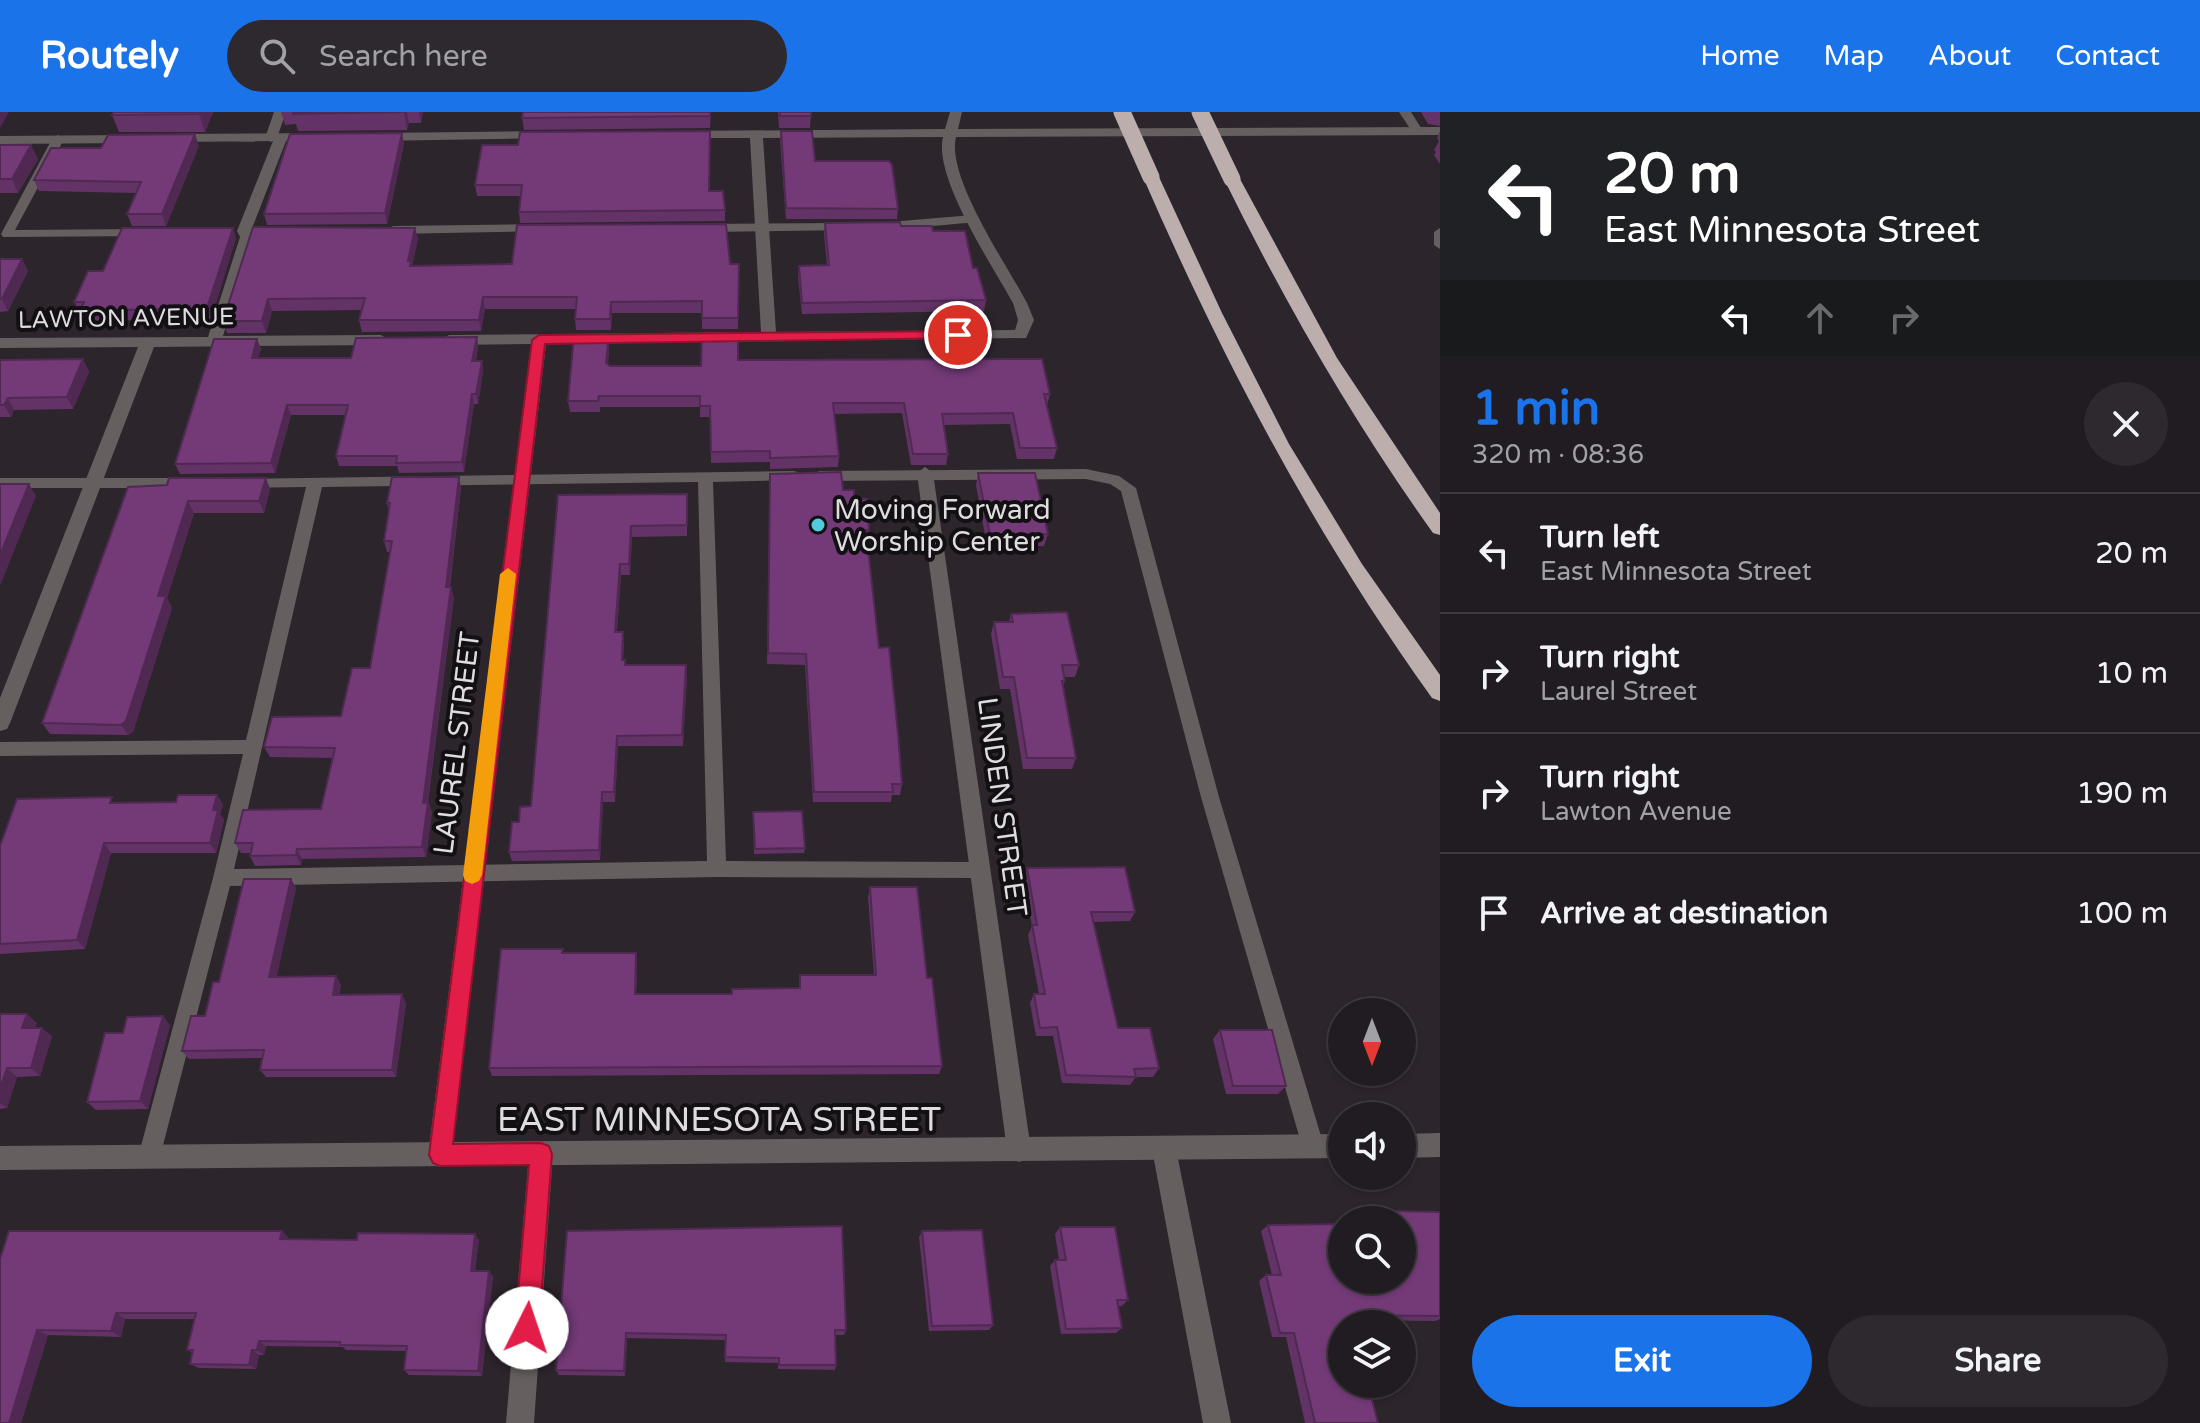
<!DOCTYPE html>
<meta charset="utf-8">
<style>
:root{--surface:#211c21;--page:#2d292e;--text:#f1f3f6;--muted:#a2a1a5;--line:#3e3a3f;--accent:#1a73e8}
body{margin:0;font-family:"Varela Round",sans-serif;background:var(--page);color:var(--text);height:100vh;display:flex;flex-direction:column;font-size:30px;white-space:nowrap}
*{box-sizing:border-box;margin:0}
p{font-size:26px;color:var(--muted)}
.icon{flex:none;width:44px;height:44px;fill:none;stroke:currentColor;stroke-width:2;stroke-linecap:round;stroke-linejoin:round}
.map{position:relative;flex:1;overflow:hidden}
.panel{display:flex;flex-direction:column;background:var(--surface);width:760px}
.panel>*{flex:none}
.banner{background:#202124;color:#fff;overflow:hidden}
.needle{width:52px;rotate:180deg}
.controls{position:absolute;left:1328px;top:886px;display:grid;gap:16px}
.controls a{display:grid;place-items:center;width:88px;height:88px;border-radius:50%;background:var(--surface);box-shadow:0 2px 6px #0004,0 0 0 2px var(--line);font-size:40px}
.pin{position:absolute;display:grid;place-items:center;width:68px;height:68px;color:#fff;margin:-34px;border:4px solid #fff;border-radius:50%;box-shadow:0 2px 8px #0007}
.me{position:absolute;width:88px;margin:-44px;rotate:4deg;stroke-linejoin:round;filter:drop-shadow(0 0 6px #0008)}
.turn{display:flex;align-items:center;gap:28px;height:168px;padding:0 32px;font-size:36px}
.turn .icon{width:104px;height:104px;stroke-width:2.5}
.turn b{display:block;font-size:56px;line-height:68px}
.lanes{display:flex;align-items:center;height:76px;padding:0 32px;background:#0003;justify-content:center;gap:40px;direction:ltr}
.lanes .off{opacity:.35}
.round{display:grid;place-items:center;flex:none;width:84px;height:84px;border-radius:42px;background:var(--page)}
.head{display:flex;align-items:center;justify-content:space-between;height:136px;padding:0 32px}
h1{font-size:48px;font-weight:800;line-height:60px;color:var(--accent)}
.button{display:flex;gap:16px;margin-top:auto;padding:16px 32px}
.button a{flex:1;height:92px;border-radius:48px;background:var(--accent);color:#fff;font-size:32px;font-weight:800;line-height:92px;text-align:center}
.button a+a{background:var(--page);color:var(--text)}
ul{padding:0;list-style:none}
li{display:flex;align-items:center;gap:24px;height:120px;padding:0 32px;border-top:2px solid var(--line)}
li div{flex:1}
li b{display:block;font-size:30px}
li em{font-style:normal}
header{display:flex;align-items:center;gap:48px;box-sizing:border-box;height:112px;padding:0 40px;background:var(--accent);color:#fff}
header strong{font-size:38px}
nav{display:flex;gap:44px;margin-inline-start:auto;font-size:28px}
.search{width:560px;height:72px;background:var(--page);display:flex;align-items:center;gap:20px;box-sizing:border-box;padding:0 28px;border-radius:44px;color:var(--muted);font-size:30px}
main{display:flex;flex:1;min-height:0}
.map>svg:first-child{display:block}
</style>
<header>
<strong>Routely</strong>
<div class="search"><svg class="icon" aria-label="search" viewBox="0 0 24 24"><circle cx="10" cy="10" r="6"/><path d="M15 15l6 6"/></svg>Search here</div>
<nav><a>Home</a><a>Map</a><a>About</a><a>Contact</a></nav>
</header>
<main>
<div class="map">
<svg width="1440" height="1311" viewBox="0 0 1440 1311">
<rect width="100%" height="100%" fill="#2c252c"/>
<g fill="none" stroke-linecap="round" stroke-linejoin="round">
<path fill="#65605f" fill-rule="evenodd" d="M274 0H286L277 26 271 30 265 26Z
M1399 0H1411L1423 19 1421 21H1413Z
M58 23 64 27 15 118 143 117 149 121 147 124 3 125 1 122 52 27Z
M973 103 977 104V110L877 119 871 115 877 111Z
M847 111 851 112V118L705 120 699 116 705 112Z
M539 112 545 116 543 119 393 122 387 118 393 114Z
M1440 116V137L1434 133V120Z
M1086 357 1119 364 1136 376 1219 685 1324 1034 1321 1042 1313 1045 1305 1042 1302 1034 1201 685 1121 379 1110 372 1086 367 819 369 811 364 819 359Z
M793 359 798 360V368L713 370 726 749 980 750 987 752 990 758 987 764 980 766 717 765 230 774 160 1045 157 1053 149 1056 141 1053 138 1045 213 766 243 642 0 644V630L246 628 306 375 243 376 238 375V367ZM698 370 707 749 234 757 322 375Z
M0 366H189L197 371 189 376H0Z"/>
<path fill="#65605f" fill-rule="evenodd" d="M950 0H962L958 17 1440 15V23L956 25C946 65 1007 153 1027 191L1034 208 1026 226 546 232 452 1043 449 1052 440 1055 431 1052 428 1043 531 232 449 233 441 228 449 223 761 220 750 26H684L679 25V19L945 17ZM943 25C933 65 992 153 1013 191L1018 208 1015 218 776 220 763 26Z
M544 19 551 23 549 26 376 29 369 25 376 21Z
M316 21 321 22V28L286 29 251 119 254 125 223 224 381 223 389 228 381 233 154 235 10 611 7 617 0 619V586L138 235 0 236V226L208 225 240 125 237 119 273 29 172 30 165 26 172 22Z
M0 24 132 23 139 27 132 31 0 32Z
M925 355 933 361 1031 1038 1028 1046 1019 1050 1010 1046 1007 1038 917 361Z
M1164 1025 1173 1029 1176 1037 1231 1311H1203L1152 1037 1155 1029Z
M541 1030 550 1033 553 1042 534 1311H506L529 1042 532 1033Z"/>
<path fill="#65605f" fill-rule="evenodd" d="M1440 1021V1045L1402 1046V1022Z
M1342 1022V1046L0 1058V1034Z"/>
<path fill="#bbaeac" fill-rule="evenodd" d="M1151 60 1159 65 1222 201 1289 332 1362 452 1440 563V589L1432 586C1315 423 1223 249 1143 65Z
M1232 62 1240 67 1337 246 1440 401V423L1433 421C1353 309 1285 191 1224 67Z"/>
<path stroke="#bbaeac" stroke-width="17" d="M1122 0 1151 65
M1200 0 1232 67"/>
</g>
<path fill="#633266" d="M114 0H213L205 20H119L112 3Z
M281 0H423L421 11H409L407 18 298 19 296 12 285 13Z
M711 0 710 16 524 18 522 6Z
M778 0H811L810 16H779Z
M1421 0H1440V14L1428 12Z
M781 19 815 49 898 97 897 107H786L780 30Z
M1440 19V52L1434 43 1436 40 1434 38 1439 29 1437 26Z
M402 21 404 32 387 112 267 113 264 102Z
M0 33H31L38 47 18 81H0Z
M482 33 709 79 725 98V109L520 111 519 100 521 84H477L475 73Z
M199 34 166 114H132L127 102 136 81 39 79 34 68 101 36Z
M825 111 901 114 933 119 973 156 986 188 984 199 802 202 798 165 799 154 827 153 824 122Z
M415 116 418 127 412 154 739 152 738 217H702V201H612L611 218H576L575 207 576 197H485L481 219 362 220 359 208 362 198 272 199 266 221H227L223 209Z
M236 126 211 207 85 209 74 190 103 159Z
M0 147H22L28 159 8 199 0 200Z
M477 225 478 235 476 249H482L483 260 478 292H474L464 360 399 361 397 354H339L336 344 346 303H291L275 361 180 362 175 352 257 227 261 237 258 246H351Z
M609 234 608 253 610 254H701L738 248 1050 282 1047 293 1057 336 1054 347H1017L1010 312 944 313 948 342 946 353H911L902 301 834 302 839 344 838 355 770 357V350L711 351 710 305H700V295H600V300H570L568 289Z
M83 247 89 260 73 297 14 298 11 305H0V248Z
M978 361 1048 422 1044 434H987L976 373Z
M770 362 843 378 854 386 869 418 867 430 879 536 902 672 900 683H892L891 690H813L805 553 767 552Z
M459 365 461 376 450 475 454 486 428 690 432 700 426 745 302 747 301 753 255 754 250 744 251 741H241L235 731 321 697 332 646 270 645 264 635 341 604 370 556 390 440H387L384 429 389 399 387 391Z
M128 375 270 377 264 401H194L167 486 172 496 133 620 128 623 50 622 42 611Z
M687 382V424L632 425 630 463H621L617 520 624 531 623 548 626 553 687 563 683 634H618L615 690H603L600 748 512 749 509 740 519 710 531 694 558 383Z
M1011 502 1079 553 1075 565H1064L1065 569 1063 574 1076 646 1072 657H1023L1010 577H1000L991 522 994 510H1009Z
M217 683 223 693 220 702 224 708 216 741H111L85 837 0 842V734L116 691 176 690Z
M753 700 805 736 804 741 754 742Z
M1027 756 1135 800 1130 809 1093 810 1118 916 1159 956 1153 965H1136L1130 973 1062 971 1053 924H1036L1030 891 1034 882H1039L1028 823 1032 814 1023 766Z
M291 767 296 776 276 865 336 864 341 873 339 883 406 891 396 965H266L260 958 263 946 189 947 182 939 205 904 219 870Z
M870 775 927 866 942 954 939 962 492 964 489 956 564 841H636L637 850 636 882H732L799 876 800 863H874L868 785Z
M0 902 37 911 35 916 52 924 40 964 17 965 7 996 0 997Z
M170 913 148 997 96 998 87 990 123 921Z
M1220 918 1286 974 1278 982H1226L1213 927Z
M1351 1098 1440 1100V1207L1435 1209 1352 1208 1378 1311H1305L1286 1225H1272L1259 1169 1266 1163H1272L1261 1119 1268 1113 1342 1112 1402 1108H1343L1342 1104Z
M1060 1115 1128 1188 1122 1194H1118L1122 1216 1116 1221 1061 1222 1050 1154 1055 1148H1059L1055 1122Z
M282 1119 288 1125V1127L479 1128 475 1159H489L493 1165 482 1264 409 1263 404 1258 406 1239 346 1238 343 1235 266 1234 264 1243H259L256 1257 199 1256 190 1252 193 1241 187 1238 195 1207H125L121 1225 48 1223 21 1311H0V1147Z
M567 1119 846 1218 844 1223H835L836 1253 835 1258 778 1257V1251L725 1250 726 1228 627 1226 625 1264 559 1263 556 1258Z
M922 1119 993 1213 989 1218 929 1219 919 1125Z"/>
<path fill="#502953" d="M0 0H9L0 16Z
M200 0H213L205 20 199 2Z
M404 0H407L409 11 407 18Z
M419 0H423L421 11Z
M402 21 404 32 387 112 385 101Z
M195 22 199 34 166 114 162 102Z
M31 33 38 47 18 81 12 67Z
M233 116 236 126 211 207 207 196Z
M415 116 418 127 412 154 414 160 408 149Z
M22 147 28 159 8 199 2 187Z
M483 185 485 197 481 219 479 208Z
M268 187 272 199 266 221 262 209Z
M611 190 612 201 611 218 610 207Z
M609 223V234L607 262 606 251Z
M477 225 478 235 474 260 472 249Z
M257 227 261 237 255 256 252 246Z
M83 247 89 260 73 297 67 285Z
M482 249 483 260 478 292 476 282Z
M472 282 474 292 464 360 462 350Z
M8 286 14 298 11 305 4 293Z
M287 293 291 303 275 361 271 351Z
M459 365 461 376 448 486 446 475Z
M266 366 270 377 264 401 259 389Z
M29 372 36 384 0 474V443Z
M188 389 194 401 167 486 172 496 133 620 128 623 121 613 158 484Z
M631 414 632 425 630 463 629 452Z
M620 452 621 463 616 531 615 520Z
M451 475 454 486 426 700 423 691Z
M686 553 687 563 683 634 682 623Z
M617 624 618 634 615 690 614 680Z
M602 680 603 690 600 748 599 738Z
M217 683 223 693 220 702 224 708 216 741 210 731 213 698Z
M428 690 432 700 426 745 422 735Z
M104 731 111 741 85 837 77 828Z
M297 737 302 747 301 753 296 743Z
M291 767 296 776 275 874 269 865Z
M636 841 637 850 636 891 635 882Z
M336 864 341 873 338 891 333 883Z
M402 882 406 891 396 965 392 958Z
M27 902 37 911 32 925 22 916Z
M163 904 170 913 148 997 140 989Z
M42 916 52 924 40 964 31 956Z
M7 956 17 965 7 996 0 991V977Z
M282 1119 288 1125 287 1133 280 1127Z
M475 1122 479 1128 474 1165 471 1159Z
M489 1159 493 1165 482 1264 478 1259Z
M116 1201 125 1207 121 1225 111 1219Z
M37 1218 48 1223 21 1311H9Z
M626 1221 627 1226 625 1264 624 1259Z
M259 1229 266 1234 264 1243 257 1238Z
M252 1238 259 1243 256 1257 249 1253Z"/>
<path fill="#733a77" stroke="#502953" stroke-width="2" d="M114 0H200L199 2 112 3Z
M293 0H404L293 2Z
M523 0H710V4L522 6Z
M780 0H811V4H780Z
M710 19 709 79H723L725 98 519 100 522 73H475L482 33H518L520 20Z
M781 19H812L815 49H889L892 53 898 97 786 96Z
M402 21 385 101 264 102 290 22Z
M195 22 162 102H127L141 70 34 68 51 36H101L108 23Z
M0 33H31L12 67H0Z
M900 110 901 114H932L933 119H965L973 156H977L986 188 802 191 799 154 829 153 825 111Z
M726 112 730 152H739L738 206H702V189L611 190 610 207H575L577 185H483L479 208H359L365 186 268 187 262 209H223L253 115 415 116 408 149H411L410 154 512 152 517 113Z
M122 116H233L207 196 80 199 84 190H74L88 159H103Z
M0 147H22L2 187H0Z
M702 222H738V248L1042 247 1050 282H1044L1057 336H1020L1013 301 942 302 948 342H913L904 291H833L839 344 770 346V339L711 340 710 294H700V284H599L598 289H568L574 224 609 223 606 251 610 254H701Z
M477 225 472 249H482L476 282H472L462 350 396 351 397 344H336L348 293H287L271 351 175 352 214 227H257L252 246H351L356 226Z
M83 247 67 285 8 286 4 293H0V248Z
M841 360 843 378H854V386L867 387 869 418H866L879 536 889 535 898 622 902 672H892L893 680H814L806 542 768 541 770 362Z
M978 361H1035L1048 422 990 423Z
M392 365H459L446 475H451L423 691 428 690 422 735 297 737 296 743 250 744 253 731H235L243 698 321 697 335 636 264 635 272 605 341 604 352 556H370L392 429H384L390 391H387Z
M169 366H266L259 389H188L158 484H166L126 609 121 613 42 611 128 375 167 373Z
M0 372H29L0 443Z
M687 382V413L631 414 629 452H620L615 520H623L622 548H625V553H686L682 623 617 624 614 680H602L599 738 509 740 512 710H519L520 695 531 694 558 383Z
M1067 500 1079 553H1062L1065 569H1062L1076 646H1027L1014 565H1003L994 510H1013L1011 502Z
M178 683H217L213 698H218L210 731H104L77 828 0 832V734L17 687 112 685 110 691 176 690Z
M802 699 805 736 755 737 753 700Z
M1125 755 1135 800H1091L1118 916H1150L1159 956 1134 957 1136 965 1066 963 1057 915 1040 916 1034 882H1045L1032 813H1037L1027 756Z
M244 767H291L269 865 336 864 333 883 402 882 392 958H260L264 938 182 939 191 904H205L213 870H219Z
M870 775H917L927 866H932L942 954 489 956 501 837H563L562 841H636L635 882H732V877L800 876V863H876Z
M0 902H27L22 916H42L31 956H7L0 977Z
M163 904 140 989 87 990 105 921H123L127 905Z
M1220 918H1272L1286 974H1233Z
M1351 1098 1440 1100V1204L1351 1203 1353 1212H1342V1272H1368L1378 1311H1315L1294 1221H1280L1266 1163H1281L1268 1113 1342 1112V1168H1402V1108H1353Z
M842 1114 846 1218H835L836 1253H779V1246L725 1245 726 1223 626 1221 624 1259 556 1258 567 1119Z
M1060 1115H1115L1128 1188H1117L1122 1216 1066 1217 1055 1148H1066Z
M982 1118 993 1213 932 1214 922 1119Z
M9 1119H282L280 1127 357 1128 358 1121 475 1122 471 1159H489L478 1259 404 1258 407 1234 340 1233V1230L259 1229 257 1238H252L249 1253 190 1252 193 1238H187L196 1201H116L111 1219 37 1218 9 1311H0V1147Z"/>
<path fill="#e11d48" stroke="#92132f" stroke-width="2" d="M958 219 965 223 963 226 545 232 453 1032 541 1031 549 1034 552 1042 539 1216 536 1224 527 1228 519 1224 515 1216 529 1053 440 1054 433 1051 429 1043 532 228 539 223Z"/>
<path fill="#f59e0b" d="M508 456 516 462 482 763 479 769 472 772 465 769 463 763 500 462Z"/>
<circle fill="#54cadd" stroke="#121013" stroke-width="3" cx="818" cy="413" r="8"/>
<g text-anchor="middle" stroke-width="8" stroke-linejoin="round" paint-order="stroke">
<g font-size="24" fill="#dfdbdf" stroke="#121013">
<text transform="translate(126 206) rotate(-1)" y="8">LAWTON AVENUE</text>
</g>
<g font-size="28" fill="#dfdbdf" stroke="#121013" text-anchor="start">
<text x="834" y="407">Moving Forward<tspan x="834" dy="32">Worship Center</tspan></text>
</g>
<g font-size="28" fill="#dfdbdf" stroke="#121013">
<text transform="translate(456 631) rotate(-83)" y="10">LAUREL STREET</text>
<text transform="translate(1003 695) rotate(82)" y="10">LINDEN STREET</text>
</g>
<g font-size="34" fill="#dfdbdf" stroke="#121013">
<text x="719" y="1019">EAST MINNESOTA STREET</text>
</g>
</g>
</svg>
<div class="controls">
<a><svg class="needle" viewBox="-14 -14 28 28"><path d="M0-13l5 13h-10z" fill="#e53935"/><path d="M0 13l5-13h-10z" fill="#a2a1a5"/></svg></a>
<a><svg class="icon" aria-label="sound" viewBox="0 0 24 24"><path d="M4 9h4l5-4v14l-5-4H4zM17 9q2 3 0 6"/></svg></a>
<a><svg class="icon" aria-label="search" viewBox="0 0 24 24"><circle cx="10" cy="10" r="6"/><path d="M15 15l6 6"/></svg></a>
<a><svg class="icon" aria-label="layers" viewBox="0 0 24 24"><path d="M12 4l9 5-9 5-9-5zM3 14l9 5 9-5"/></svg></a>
</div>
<div class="pin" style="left:958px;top:223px;background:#d93025"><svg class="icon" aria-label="arrive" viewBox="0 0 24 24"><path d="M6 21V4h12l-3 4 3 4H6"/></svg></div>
<svg class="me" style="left:527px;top:1216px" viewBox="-20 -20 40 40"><circle r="19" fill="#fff"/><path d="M0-13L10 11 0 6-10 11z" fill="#e11d48"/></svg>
</div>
<section class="panel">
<div class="banner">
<div class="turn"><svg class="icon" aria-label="left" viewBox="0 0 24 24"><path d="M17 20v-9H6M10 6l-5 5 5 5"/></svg><div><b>20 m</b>East Minnesota Street</div></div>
<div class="lanes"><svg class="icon" aria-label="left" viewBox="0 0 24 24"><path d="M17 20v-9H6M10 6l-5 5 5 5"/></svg><svg class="icon off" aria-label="ahead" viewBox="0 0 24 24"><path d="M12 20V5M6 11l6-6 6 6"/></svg><svg class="icon off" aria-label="right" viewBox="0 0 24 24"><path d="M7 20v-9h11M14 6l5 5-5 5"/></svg></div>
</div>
<div class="head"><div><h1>1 min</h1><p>320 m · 08:36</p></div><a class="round"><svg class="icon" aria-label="close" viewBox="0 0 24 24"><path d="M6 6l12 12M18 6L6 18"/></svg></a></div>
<ul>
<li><svg class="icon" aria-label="left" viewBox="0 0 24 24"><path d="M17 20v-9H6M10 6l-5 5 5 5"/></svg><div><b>Turn left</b><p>East Minnesota Street</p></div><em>20 m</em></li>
<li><svg class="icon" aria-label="right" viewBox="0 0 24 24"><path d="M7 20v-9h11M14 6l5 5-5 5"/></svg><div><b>Turn right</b><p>Laurel Street</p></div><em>10 m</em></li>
<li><svg class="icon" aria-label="right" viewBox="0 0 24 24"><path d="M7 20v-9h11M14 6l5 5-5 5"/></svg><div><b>Turn right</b><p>Lawton Avenue</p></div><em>190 m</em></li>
<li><svg class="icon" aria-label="arrive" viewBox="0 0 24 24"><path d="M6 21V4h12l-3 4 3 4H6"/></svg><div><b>Arrive at destination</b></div><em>100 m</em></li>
</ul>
<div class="button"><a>Exit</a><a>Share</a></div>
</section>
</main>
